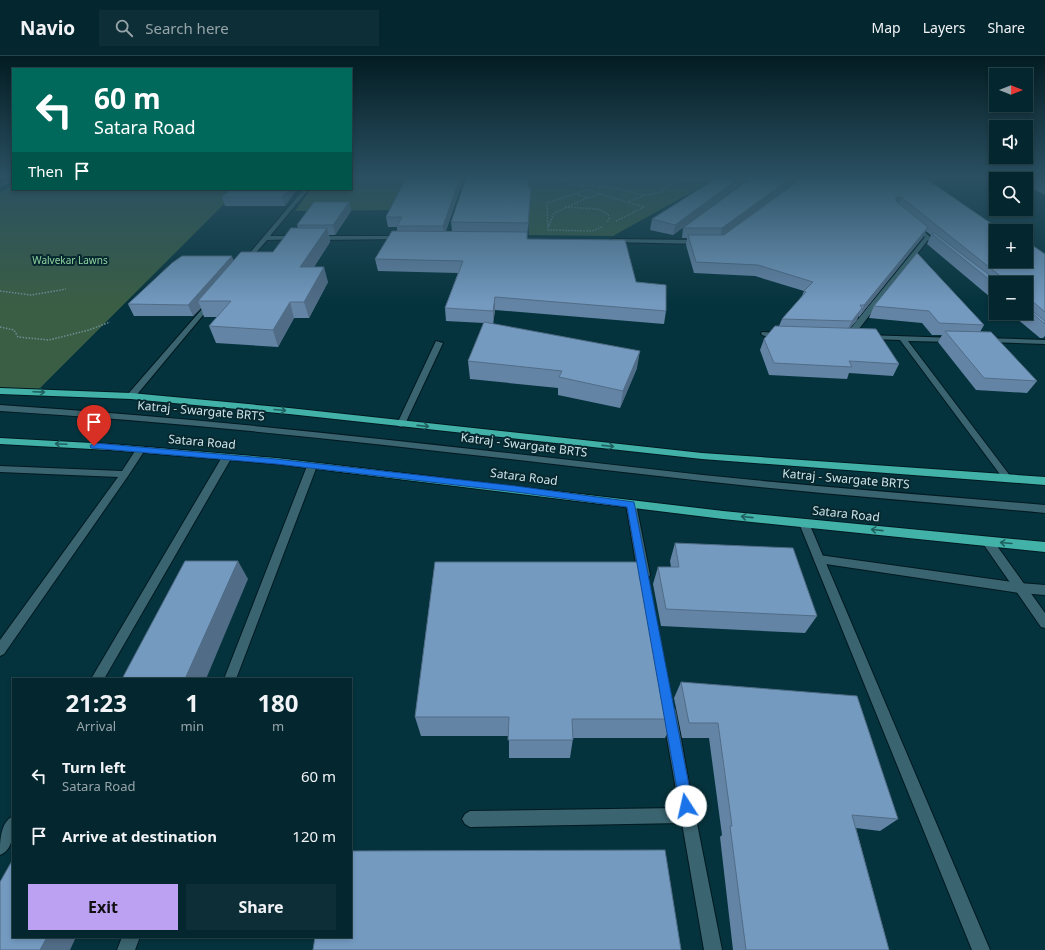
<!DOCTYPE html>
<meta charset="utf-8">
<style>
:root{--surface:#04262e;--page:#0d2e36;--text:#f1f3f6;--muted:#97a5aa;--line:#25434a;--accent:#bca0f2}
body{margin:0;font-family:"Noto Sans",sans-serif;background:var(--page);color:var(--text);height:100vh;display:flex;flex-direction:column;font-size:15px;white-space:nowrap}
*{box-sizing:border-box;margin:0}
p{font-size:13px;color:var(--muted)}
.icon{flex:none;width:22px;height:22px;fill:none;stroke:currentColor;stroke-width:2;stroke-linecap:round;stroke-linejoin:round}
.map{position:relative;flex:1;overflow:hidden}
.side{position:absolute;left:12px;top:622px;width:340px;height:260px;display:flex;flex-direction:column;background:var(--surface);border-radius:0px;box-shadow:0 2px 6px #0003,0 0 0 1px var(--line)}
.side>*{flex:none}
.guide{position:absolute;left:12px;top:12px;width:340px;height:122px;border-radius:0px;box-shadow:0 2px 6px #0003,0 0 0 1px var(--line);background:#00695c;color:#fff;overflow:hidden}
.needle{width:26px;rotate:90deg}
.buttons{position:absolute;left:989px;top:12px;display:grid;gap:8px}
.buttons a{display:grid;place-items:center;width:44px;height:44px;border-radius:0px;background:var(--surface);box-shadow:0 2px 6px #0003,0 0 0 1px var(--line);font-size:20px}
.pin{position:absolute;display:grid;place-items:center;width:34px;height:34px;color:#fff;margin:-41px -17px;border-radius:50% 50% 50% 0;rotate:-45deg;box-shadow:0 0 4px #0007}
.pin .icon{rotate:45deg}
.me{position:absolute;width:44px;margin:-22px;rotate:350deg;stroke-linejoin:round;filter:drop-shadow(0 0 3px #0008)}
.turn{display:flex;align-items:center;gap:14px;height:84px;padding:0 16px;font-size:18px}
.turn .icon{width:52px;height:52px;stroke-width:2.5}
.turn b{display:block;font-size:28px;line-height:34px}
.then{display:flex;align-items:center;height:38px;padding:0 16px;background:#0003;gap:8px;font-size:15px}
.eta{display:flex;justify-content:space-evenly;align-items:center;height:68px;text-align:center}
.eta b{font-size:24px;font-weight:700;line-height:28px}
.action{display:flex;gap:8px;margin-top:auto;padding:8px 16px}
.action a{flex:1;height:46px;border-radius:0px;background:var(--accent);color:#111;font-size:16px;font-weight:700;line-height:46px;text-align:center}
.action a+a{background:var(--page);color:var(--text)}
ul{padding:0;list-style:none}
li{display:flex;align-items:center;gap:12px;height:60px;padding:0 16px}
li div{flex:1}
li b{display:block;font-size:15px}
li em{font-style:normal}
header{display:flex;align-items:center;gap:24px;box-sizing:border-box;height:56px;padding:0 20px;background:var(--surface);border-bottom:1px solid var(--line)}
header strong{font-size:19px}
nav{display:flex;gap:22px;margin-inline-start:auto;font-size:14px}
.search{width:280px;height:36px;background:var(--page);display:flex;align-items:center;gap:10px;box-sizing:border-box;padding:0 14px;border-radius:0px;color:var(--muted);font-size:15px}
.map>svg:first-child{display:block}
</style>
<header>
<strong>Navio</strong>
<div class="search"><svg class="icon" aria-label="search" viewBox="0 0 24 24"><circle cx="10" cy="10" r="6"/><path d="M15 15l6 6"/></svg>Search here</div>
<nav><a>Map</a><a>Layers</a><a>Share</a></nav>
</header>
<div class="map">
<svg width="1045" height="894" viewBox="0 0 1045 894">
<rect width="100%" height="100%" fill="#05333d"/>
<path fill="#3a5e44" d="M351 122H405L389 154 295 155 311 133H351Z
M529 122H717L613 180 529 179Z
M13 129V133H239L36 336 0 335V137Z"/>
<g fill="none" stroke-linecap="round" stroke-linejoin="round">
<defs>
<path id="service" d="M915 168 942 191 937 192 928 184 852 282H846V278L925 181 913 171 912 170Z
M762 276 781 277 785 279C780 283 766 282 761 278Z
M866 279 956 282V286H953L908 285 1011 421 1013 423 1011 425H1005L900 284 869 283 865 281Z
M984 282 1045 284V288L987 286H984Z
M436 285 443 287 405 368 401 371 398 370 397 368Z
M0 349C235 364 469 393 703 419 817 431 931 439 1045 449V457C931 446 817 438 703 425 469 399 236 369 0 355Z
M140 391 145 394 128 420 4 598 0 600V584L118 421 0 416V410L122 415 137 392Z
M227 398 232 401 104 623H91L222 401Z
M819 499 1020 527 1045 529V539L1020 537 819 507 815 506 814 503 815 500Z
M681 715 686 717 688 722 722 894H704L682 767 470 771 465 768 462 763 465 758 470 755 679 752 674 722 676 717Z
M13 760C13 774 15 793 0 799 0 785 0 767 13 760Z"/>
<path id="minor" d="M304 133H309L270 180H297L299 181V183L267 184 247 207H243V205Z
M401 180 403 181V183L317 184 314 182 317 180Z
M613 183 699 184 702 186 699 188 611 186V184Z
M209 245 214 246 134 342H128V338Z
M312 407 317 410 236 623H224L307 410Z
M631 444 636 448 650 519 648 522 644 524 640 522 638 519 626 448Z
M804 463 808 464 809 467 990 894H972L799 467 800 464Z
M988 482 992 483 1045 557V572L1041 571 984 489 983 486 984 483Z
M669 648 674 650 676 655 688 722 686 727 681 729 676 727 674 722 662 655 664 650Z
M122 881H140L135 894H117Z"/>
<path id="tertiary" d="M11 122H13V125L0 131V128Z"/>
<path id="trunk" d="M0 332 131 337 289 352 702 397 1045 421V429L702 403 289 358 131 343 0 338Z
M0 382 110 388 276 402 723 455 1045 486V496L723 463 276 408 110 394 0 388Z"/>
</defs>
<use href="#service" stroke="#001921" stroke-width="2"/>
<use href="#minor" stroke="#001921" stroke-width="2"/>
<use href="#tertiary" stroke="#001921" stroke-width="2"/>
<use href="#trunk" stroke="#001921" stroke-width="2"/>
<path stroke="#6d8f97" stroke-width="1.5" stroke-dasharray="1.5 1.5" stroke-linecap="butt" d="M561 122 572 129 609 131 645 139 661 136 676 124
M673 122 691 124 703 122
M564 125 572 122
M575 138 587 142 600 138
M565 151 598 153 608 158 609 162 607 167
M616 165 644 151 627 146 645 139
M549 170 554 157 587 142
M602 171 592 175 548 174 547 147 587 134 627 146
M0 235 31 239 66 233
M0 271 14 274 18 281 49 284 89 274 110 266"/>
<use href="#service" fill="#3a646f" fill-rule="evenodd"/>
<use href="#minor" fill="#3a646f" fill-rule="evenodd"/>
<use href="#tertiary" fill="#3a646f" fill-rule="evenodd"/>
<use href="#trunk" fill="#42b2a8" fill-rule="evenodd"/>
</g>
<path fill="#6484a5" d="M406 122H463V125L446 175H452L451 166 529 132H531L530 145 527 183 636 226 666 255 664 268 495 254 493 268 637 312 620 352 558 339V332L470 323 468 305 484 267 446 265 445 252 458 217 378 215 375 203 397 175V171H388L386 161Z
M717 122H801L727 177 925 122 996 205 1045 198V280L1043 282H1040L1010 257H1026V227H996V246L927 188 931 179 926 175 923 181 859 261 858 260 857 264 850 272 899 308 893 320 849 317 847 323 769 319 760 294 764 283 779 270 782 263 802 240 804 235 755 220 694 217 686 189 687 182H682L683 172 749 124H747L673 179 650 174 652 163Z
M1014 122H1045V139L1026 129V123Z
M231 133H297L285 150H225L222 141Z
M349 146 351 155 335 179H329L330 186 314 211 328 226 309 262H294L278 291 216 287 209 270 217 261H204L201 252 193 260H134L128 248 233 205 273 196 298 172 297 169Z
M917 197 984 269 980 276 1037 325 1027 337 976 334 938 286 942 279H932L922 267 869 262 874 250Z
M675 487 817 560 805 577 661 570 653 528 658 511H671L670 505Z
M435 506 674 663 665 682H573L570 702H509V680H421L415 661Z
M681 626 898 763 880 775 856 772 889 894H733L720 781 722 779 709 682H682L674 642Z"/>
<path fill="#516c86" d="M460 122H463V125L444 180 443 170Z
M739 122H747V124L673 179 675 169Z
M791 122H801L720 182 722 172Z
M531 132 530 145 528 181V167Z
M289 133H297L285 150 282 141Z
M896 141H901L897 150Z
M349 146 351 155 335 179 333 169Z
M928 171 923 181 859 261 864 249Z
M327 172 330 186 304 226 300 211Z
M232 200 236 211 198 245 201 252 193 260 188 249Z
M324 211 328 226 309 262 304 246Z
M495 241V254L493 268V255Z
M290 246 294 262 278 291 273 274Z
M862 252 857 264 846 276 852 265Z
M640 295 637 312 620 352 623 335Z
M238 505 248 523 206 623H185Z
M47 881H76L70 894H40Z"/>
<path fill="#749ac0" stroke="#516c86" d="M406 122H460L443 170H397L402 161H386Z
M466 122H529L528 132H531L528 167 451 166Z
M717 122H739L675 169 652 163Z
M751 122H791L722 172H683Z
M802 122H925L1002 175H996V205H1026V187H1029L1045 198V256L1031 244H1026V227H1004V223L901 141H896V145L928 171 864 249H860L862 252 852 265 782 263 806 236 804 235 813 226 758 209 696 206 688 179H724Z
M231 133H289L282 141H222Z
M314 146H349L333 169H297Z
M291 172H327L300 211H324L304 246H290L273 274 209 270 231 245H198L241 196H273Z
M392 175 527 176V183L625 184 636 226 666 229V255L495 241 493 255 445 252 463 205 375 203Z
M933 176 1000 227H996V229L932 178Z
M917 197 984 269 939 267 929 255 874 250Z
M182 200H232L188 249 128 248 172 207Z
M1026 250 1045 265V268L1026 252Z
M484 266 640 295 623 335 559 321 562 315 468 305Z
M775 270 876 273 899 308 849 305 852 311 774 307 764 283Z
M945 275 991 276 1037 325 984 322Z
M675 487 793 492 817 560 666 553 658 511H679Z
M185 505H238L185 623H122Z
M435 506H644L674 663H572L573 684H508L509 661H415Z
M681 626 857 640 898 763 852 759 889 894H746L730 770H732L718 667H689Z
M665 794 681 894H313L315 881H351V795Z
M13 803V881H47L40 894H0V826Z"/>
<defs><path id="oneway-shaft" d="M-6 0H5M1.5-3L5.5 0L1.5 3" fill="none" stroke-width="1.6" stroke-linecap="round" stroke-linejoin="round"/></defs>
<g stroke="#1f5f5f">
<use href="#oneway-shaft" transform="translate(39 336) rotate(2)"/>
<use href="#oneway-shaft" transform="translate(280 354) rotate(5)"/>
<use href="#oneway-shaft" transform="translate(423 370) rotate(6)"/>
<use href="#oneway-shaft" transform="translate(61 388) rotate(-177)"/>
<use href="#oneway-shaft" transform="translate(608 390) rotate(6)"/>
<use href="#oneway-shaft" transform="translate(747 461) rotate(-174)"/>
<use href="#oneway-shaft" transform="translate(877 474) rotate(-174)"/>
<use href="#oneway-shaft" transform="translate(1006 487) rotate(-175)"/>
</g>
<linearGradient id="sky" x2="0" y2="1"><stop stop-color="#031c22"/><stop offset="0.49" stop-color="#2a5062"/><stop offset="1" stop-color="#2a5062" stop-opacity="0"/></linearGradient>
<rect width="1045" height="248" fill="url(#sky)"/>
<path fill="#1a73e8" stroke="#114b97" d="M94 387 276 403 516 430 634 446 693 750 691 755 686 757 682 755 680 750 627 451 516 436 276 408 91 392 90 390Z"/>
<g text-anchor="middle" stroke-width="4" stroke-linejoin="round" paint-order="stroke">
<g font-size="10" fill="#8ed3a0" stroke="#07282f">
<text x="70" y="208">Walvekar Lawns</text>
</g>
<g font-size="12" fill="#cde3e9" stroke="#07282f">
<text transform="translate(201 355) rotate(5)" y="4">Katraj - Swargate BRTS</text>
<text transform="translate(202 386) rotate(5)" y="4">Satara Road</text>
<text transform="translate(524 389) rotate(7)" y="4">Katraj - Swargate BRTS</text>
<text transform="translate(524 421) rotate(7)" y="4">Satara Road</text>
<text transform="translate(846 423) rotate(5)" y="4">Katraj - Swargate BRTS</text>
<text transform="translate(846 458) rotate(6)" y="4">Satara Road</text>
</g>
</g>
</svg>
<div class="buttons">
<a><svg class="needle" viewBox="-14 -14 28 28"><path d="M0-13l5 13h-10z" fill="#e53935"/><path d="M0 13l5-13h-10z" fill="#97a5aa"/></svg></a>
<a><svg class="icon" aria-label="sound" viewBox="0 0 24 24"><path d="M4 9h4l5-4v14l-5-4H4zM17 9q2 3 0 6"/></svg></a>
<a><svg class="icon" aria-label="search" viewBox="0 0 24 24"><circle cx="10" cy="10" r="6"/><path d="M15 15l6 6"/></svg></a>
<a>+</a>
<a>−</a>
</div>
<div class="pin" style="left:94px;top:390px;background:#d93025"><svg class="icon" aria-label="arrive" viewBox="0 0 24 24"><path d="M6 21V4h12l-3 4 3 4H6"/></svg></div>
<svg class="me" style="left:686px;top:750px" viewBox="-20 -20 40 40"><circle r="19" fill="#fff"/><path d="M0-13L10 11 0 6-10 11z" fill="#1a73e8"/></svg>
<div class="guide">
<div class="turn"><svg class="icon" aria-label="left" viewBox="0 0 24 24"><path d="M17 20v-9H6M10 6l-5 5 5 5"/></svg><div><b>60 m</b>Satara Road</div></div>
<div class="then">Then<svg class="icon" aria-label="arrive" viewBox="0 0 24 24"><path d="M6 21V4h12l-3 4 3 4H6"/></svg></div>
</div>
<section class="side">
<div class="eta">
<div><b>21:23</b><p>Arrival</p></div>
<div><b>1</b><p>min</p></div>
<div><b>180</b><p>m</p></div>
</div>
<ul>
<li><svg class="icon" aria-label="left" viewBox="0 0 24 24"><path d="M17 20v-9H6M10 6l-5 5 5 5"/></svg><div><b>Turn left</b><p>Satara Road</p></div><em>60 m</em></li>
<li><svg class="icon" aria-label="arrive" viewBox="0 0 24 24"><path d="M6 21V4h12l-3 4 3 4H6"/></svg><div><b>Arrive at destination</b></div><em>120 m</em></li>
</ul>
<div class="action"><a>Exit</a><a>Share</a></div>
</section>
</div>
